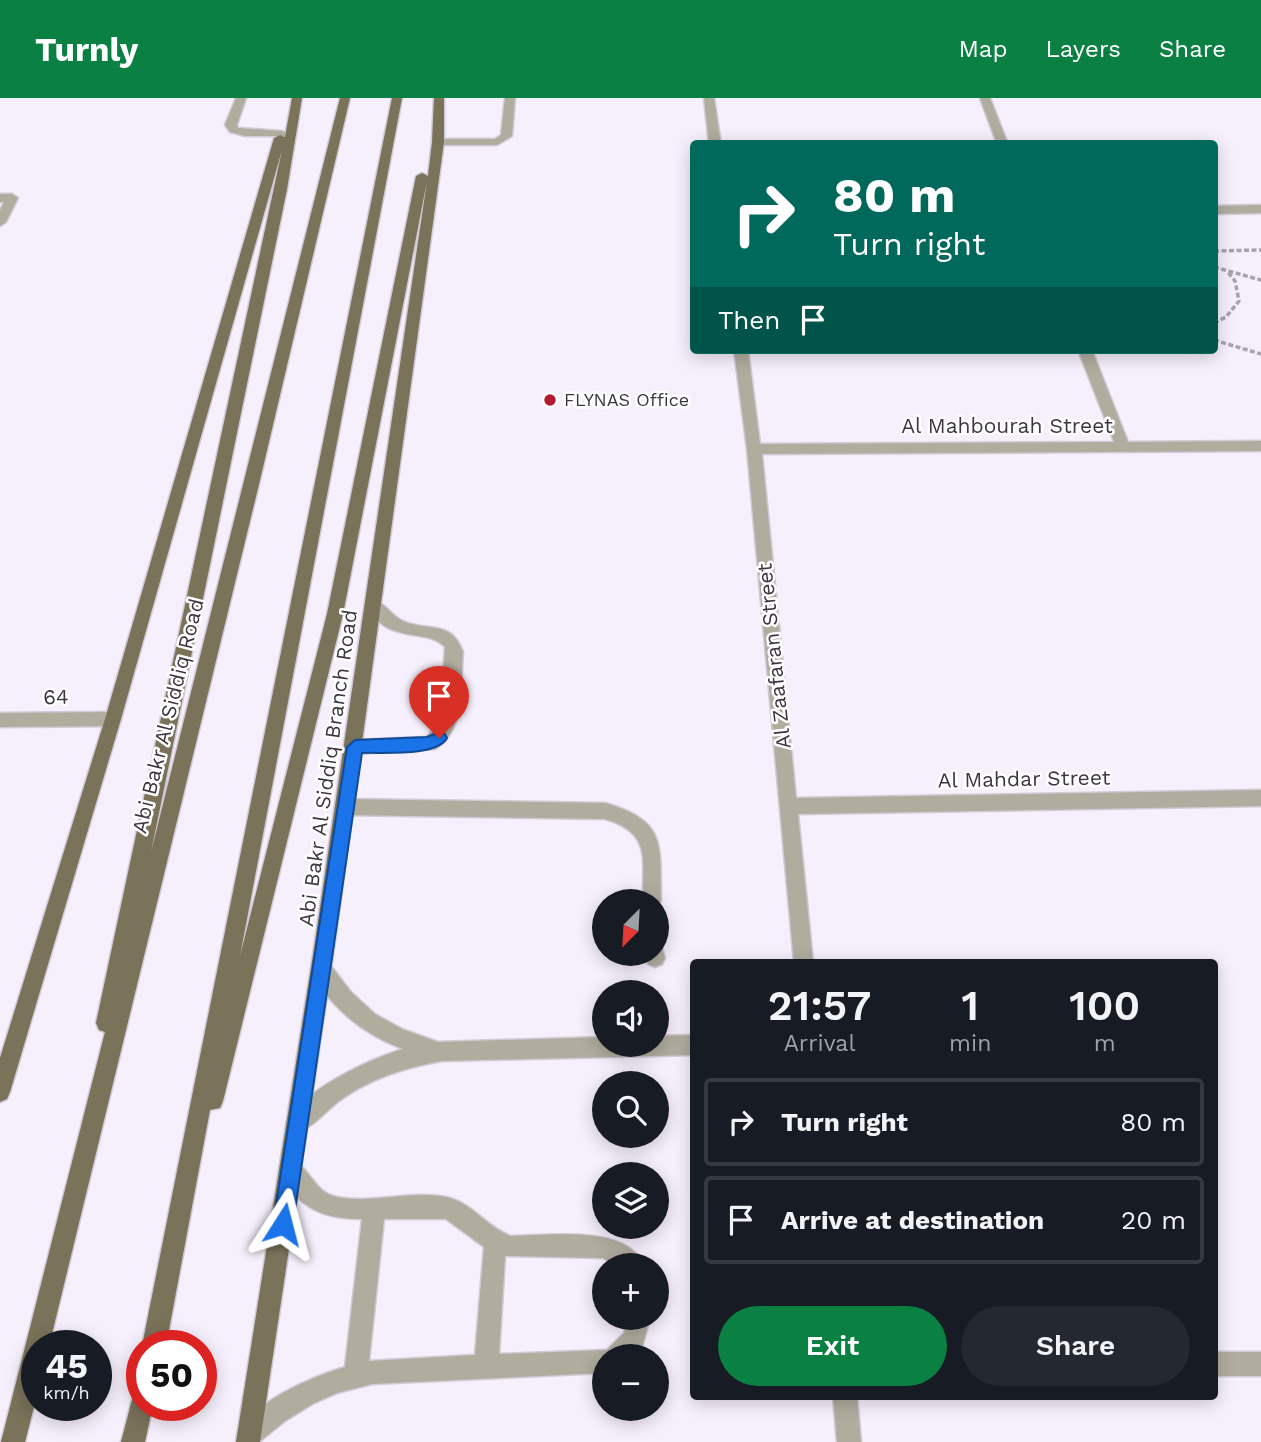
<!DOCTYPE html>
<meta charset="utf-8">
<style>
:root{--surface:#171b24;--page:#242831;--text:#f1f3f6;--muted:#9ea1a6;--line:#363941;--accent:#0b8043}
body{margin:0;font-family:"Work Sans",sans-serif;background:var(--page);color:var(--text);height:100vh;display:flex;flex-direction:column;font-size:26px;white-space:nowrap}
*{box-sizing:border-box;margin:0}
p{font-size:23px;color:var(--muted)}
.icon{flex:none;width:38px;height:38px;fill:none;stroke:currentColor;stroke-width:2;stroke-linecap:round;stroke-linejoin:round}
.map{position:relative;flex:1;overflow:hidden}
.sheet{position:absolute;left:690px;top:861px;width:528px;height:441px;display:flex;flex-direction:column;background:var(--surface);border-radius:7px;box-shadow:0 4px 18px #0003}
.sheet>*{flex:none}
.hud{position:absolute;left:690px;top:42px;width:528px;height:214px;border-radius:7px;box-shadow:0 4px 18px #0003;background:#00695c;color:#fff;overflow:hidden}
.needle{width:46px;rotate:204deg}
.tools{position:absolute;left:592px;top:791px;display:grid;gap:14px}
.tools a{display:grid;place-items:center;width:77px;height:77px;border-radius:50%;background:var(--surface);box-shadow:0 4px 18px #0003;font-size:35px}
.speed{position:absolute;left:21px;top:1232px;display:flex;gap:14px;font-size:35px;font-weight:700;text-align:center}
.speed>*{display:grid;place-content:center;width:91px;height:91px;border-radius:50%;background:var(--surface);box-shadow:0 4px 18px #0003;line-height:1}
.speed small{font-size:18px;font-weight:400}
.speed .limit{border:10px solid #d22;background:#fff;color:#111}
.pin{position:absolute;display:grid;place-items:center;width:60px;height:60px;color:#fff;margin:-72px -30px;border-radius:50% 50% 50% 0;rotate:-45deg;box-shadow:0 0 7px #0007}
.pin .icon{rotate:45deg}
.me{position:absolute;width:77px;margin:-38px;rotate:9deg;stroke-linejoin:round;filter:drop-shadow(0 0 5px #0008)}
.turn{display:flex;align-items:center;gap:24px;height:147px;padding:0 28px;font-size:32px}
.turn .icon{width:91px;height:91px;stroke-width:2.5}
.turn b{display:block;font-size:49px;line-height:60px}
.then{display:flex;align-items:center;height:66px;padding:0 28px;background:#0003;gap:14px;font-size:26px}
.eta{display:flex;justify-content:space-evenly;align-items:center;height:119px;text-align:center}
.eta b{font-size:42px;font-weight:600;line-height:49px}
.action{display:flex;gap:14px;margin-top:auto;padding:14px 28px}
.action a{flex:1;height:80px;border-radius:42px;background:var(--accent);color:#fff;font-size:28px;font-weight:600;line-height:80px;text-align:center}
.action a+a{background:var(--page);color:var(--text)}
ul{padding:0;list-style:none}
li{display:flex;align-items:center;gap:21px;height:88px;margin:0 14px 10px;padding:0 14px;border:4px solid var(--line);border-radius:7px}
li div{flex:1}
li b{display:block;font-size:26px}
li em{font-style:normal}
header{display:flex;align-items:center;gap:42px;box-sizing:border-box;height:98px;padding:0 35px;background:var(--accent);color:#fff}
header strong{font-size:33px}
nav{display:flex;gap:38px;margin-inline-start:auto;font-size:24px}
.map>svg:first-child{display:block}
</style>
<header>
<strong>Turnly</strong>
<nav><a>Map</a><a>Layers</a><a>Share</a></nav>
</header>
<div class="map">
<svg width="1261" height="1344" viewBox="0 0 1261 1344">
<rect width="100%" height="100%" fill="#f6effc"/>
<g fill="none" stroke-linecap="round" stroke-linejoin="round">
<defs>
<path id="minor" d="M236 0H246L237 27 238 30 281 33 285 34V38H245L230 34 225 27Z
M505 0H515L512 38 497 47H438L432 44 438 41H495L501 37Z
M704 0H714L721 46H709Z
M980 0H990L1008 46H997Z
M0 96H12L18 100 6 124 0 128V112L4 104H0Z
M1261 107V115L1214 116V108Z
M734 252H748L760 346 1114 344 1078 252H1092L1128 344 1261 343V353L762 356 796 700 1261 692V708L798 716 813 864H794L747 351Z
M374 502C385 505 391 517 401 522 426 535 451 520 463 554 460 586 466 632 435 651L355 656 349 654 346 649 349 644 355 642 426 639 440 625 445 549C427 529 389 548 366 508Z
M113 614 119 616 121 621 119 626 113 628 0 629V615Z
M344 701 605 705C667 723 660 746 661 803L656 810V803H643C642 763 653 735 605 721L344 717 338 714 335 709 338 704Z
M656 847 662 850 665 860 662 866 655 869 648 866 645 856H656Z
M321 862 328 864 351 894 375 916 402 931 438 944 604 939V947H656V938L693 937V957L442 963C404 970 371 980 339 1003 326 1013 315 1027 300 1034L293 1030 289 1023C303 991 371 961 403 951 365 937 328 909 311 871L314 864Z
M292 1062C311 1070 314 1095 337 1099 372 1106 411 1092 446 1099 472 1104 487 1130 511 1138 547 1138 628 1126 643 1167H615L603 1160 505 1158 499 1256 607 1252 624 1235 628 1220H650L642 1249 633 1258H604V1275L372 1286 337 1295 314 1305 285 1323 259 1344H240L237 1337C250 1305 314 1278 345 1269L362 1121C324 1121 297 1111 281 1073L284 1065ZM384 1121H446L484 1149 475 1257 369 1263Z
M1214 1254H1261V1278H1214Z
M833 1298H857L861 1344H837Z"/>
<path id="major" d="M292 0H302L287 91 151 754 340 0H350L260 382 49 1248H37V1297L25 1344H1L105 934 99 932 96 925 282 52 121 621 10 994 7 1001 0 1004V960L105 621 274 40 280 37 285 39Z
M392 0H402L240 858 327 516 416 78 422 75 428 78 432 44 434 0H444V44L333 857 260 1344H236L313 857 427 83 343 516 223 1003 220 1010 210 1012 166 1248H142Z
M142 1290V1307H153L145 1344H121L134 1294Z"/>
</defs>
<use href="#minor" stroke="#d1cad7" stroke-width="3"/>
<use href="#major" stroke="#d1cad7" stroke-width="3"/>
<path stroke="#a9a2af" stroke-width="3.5" stroke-dasharray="5 2.5" stroke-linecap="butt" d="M1214 153 1261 152
M1214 169 1261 182
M1214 225 1226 219 1239 203 1235 183 1227 173
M1214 242 1261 256"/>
<use href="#minor" fill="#b0ac9e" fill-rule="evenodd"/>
<use href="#major" fill="#7a7259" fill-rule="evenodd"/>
</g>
<path fill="#1a73e8" stroke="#114b97" stroke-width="2" d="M439 634 445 636 447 640C437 659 382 654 362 655L293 1126 290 1133 283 1136 276 1133 273 1126 347 649 355 642 427 639Z"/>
<circle fill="#af1b32" stroke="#fff" stroke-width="2.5" cx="550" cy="302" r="7"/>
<g text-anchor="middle" stroke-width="5" stroke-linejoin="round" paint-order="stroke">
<g font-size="18" fill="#3d3743" stroke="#fff" text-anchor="start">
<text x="564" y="308">FLYNAS Office</text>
</g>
<g font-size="21" fill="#3d3743" stroke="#fff">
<text x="1007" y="335">Al Mahbourah Street</text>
<text transform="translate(774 558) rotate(-96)" y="7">Al Zaafaran Street</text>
<text transform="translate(56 599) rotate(-1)" y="7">64</text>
<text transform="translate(168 618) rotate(-76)" y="7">Abi Bakr Al Siddiq Road</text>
<text transform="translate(328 670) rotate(-82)" y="7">Abi Bakr Al Siddiq Branch Road</text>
<text transform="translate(1024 681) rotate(-1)" y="7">Al Mahdar Street</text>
</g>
</g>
</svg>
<div class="tools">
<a><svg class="needle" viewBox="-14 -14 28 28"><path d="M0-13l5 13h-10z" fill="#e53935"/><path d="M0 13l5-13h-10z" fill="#9ea1a6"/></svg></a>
<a><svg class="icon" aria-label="sound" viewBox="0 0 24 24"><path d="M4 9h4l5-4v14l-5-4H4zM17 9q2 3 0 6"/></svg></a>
<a><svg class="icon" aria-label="search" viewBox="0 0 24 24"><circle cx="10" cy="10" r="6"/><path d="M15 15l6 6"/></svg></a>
<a><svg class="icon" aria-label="layers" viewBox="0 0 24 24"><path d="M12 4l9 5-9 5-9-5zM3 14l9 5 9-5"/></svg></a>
<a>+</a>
<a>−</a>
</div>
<div class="speed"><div>45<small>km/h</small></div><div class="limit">50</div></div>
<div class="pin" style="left:439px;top:640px;background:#d93025"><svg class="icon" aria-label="arrive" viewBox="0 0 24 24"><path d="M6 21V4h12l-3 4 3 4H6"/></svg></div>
<svg class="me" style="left:283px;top:1126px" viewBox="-20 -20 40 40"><path d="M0-17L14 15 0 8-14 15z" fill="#1a73e8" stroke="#fff" stroke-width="4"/></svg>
<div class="hud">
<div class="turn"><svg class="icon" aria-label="right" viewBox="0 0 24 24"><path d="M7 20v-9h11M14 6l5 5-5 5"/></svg><div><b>80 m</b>Turn right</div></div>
<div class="then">Then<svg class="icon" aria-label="arrive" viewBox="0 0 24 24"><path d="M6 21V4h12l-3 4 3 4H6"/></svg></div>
</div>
<section class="sheet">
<div class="eta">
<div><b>21:57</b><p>Arrival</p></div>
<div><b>1</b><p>min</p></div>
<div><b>100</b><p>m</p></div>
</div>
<ul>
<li><svg class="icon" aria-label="right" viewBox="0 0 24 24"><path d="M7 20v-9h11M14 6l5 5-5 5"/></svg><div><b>Turn right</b></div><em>80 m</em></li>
<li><svg class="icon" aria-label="arrive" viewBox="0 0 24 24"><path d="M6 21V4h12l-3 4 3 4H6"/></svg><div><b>Arrive at destination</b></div><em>20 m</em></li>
</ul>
<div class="action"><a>Exit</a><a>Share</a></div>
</section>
</div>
